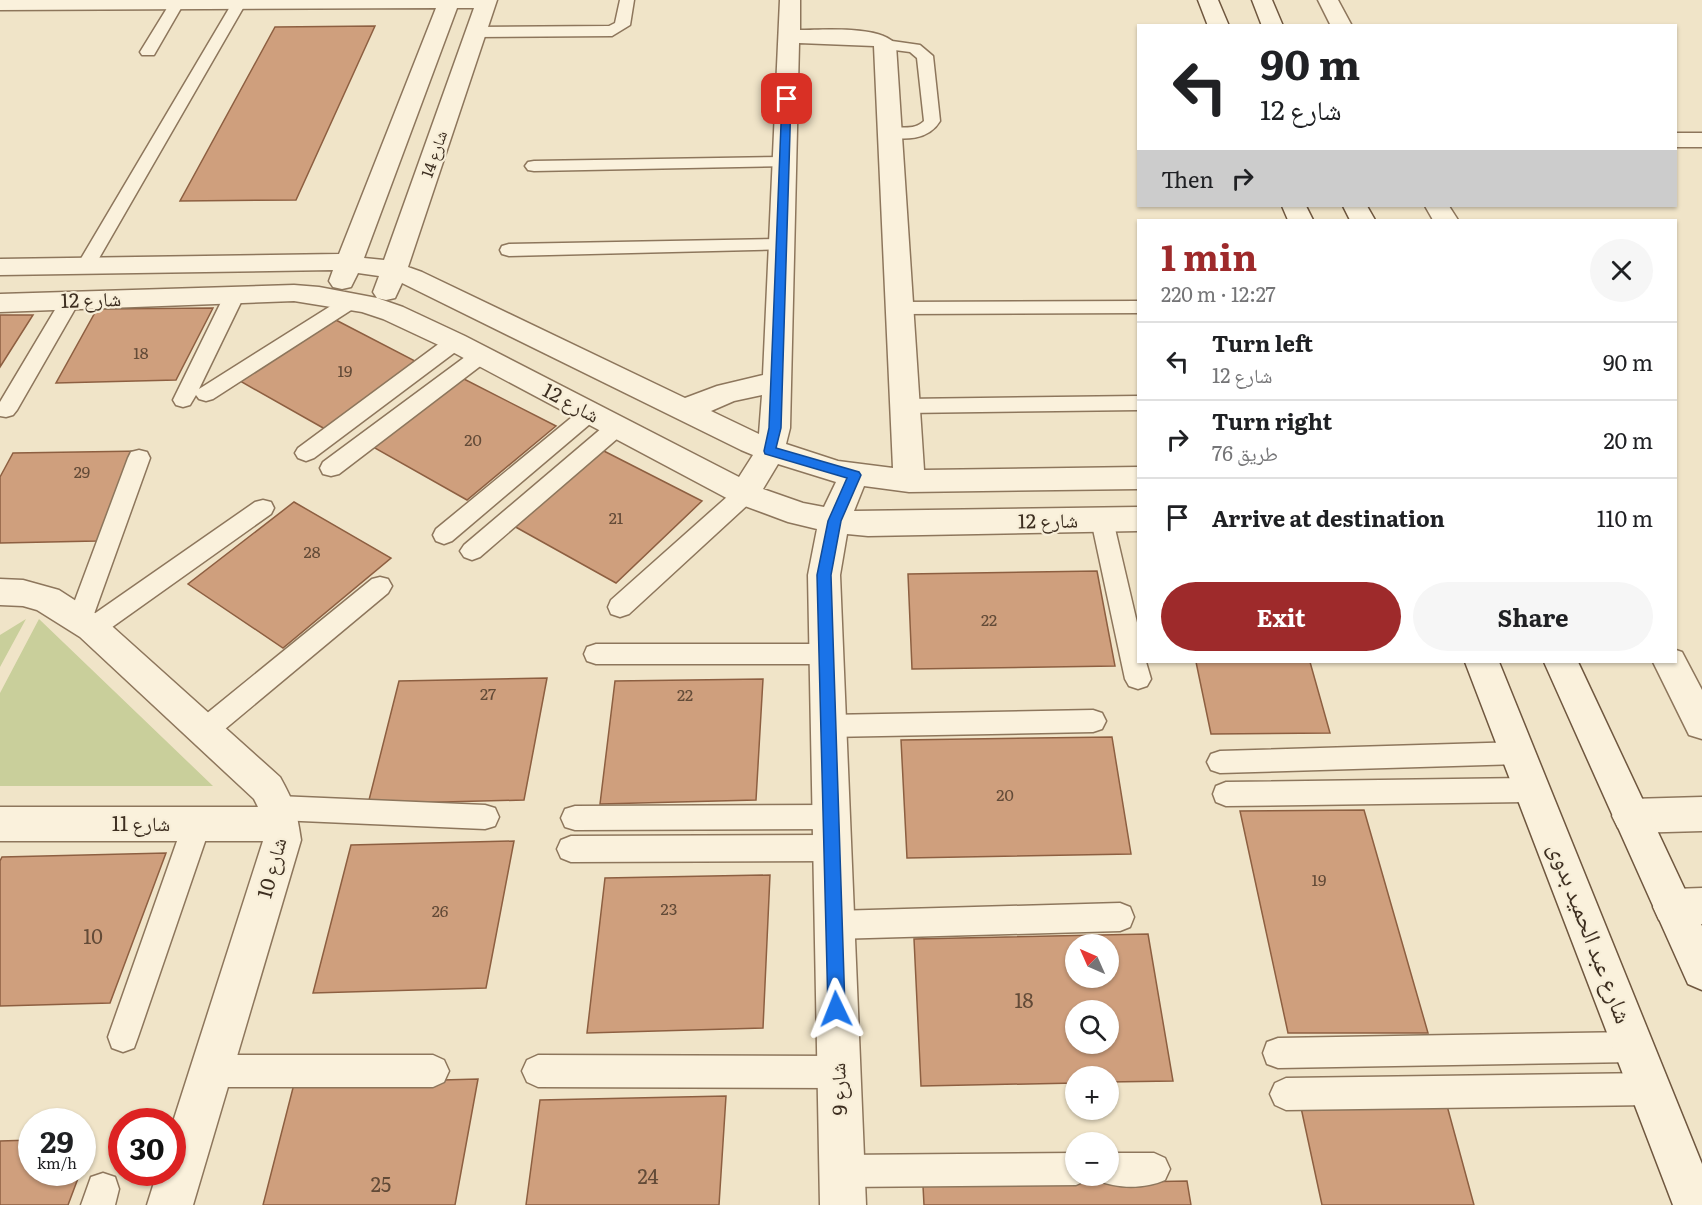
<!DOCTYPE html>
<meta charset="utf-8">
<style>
:root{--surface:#fff;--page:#f6f6f6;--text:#202124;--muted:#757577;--line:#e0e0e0;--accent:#9e2a2b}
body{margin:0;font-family:Literata,"Noto Naskh Arabic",serif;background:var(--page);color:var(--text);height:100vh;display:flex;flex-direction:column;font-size:22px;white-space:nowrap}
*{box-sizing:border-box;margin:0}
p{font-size:20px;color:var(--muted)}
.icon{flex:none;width:33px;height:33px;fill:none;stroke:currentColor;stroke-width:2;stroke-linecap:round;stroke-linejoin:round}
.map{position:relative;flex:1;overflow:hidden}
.details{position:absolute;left:1137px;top:219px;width:540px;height:444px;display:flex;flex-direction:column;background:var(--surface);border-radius:0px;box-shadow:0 2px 4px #0004}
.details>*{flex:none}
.guide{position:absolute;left:1137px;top:24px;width:540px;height:183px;border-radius:0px;box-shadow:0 2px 4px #0004;background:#fff;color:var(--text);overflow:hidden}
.needle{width:39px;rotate:315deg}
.fabs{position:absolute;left:1065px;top:934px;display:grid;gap:12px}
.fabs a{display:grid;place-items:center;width:54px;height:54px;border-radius:50%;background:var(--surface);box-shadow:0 2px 4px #0004;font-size:30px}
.speed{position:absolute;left:18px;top:1108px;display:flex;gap:12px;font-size:30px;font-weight:700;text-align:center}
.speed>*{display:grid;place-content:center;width:78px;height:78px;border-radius:50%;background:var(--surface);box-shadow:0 2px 4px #0004;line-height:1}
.speed small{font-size:15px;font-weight:400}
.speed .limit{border:9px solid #d22;background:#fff;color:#111}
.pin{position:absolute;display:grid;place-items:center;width:51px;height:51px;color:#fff;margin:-26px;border-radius:12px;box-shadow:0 3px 9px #0006}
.me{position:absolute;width:66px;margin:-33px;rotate:358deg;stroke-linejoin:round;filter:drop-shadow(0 0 4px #0008)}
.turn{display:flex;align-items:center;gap:21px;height:126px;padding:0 24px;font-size:27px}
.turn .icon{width:78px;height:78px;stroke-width:2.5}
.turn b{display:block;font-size:42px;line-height:51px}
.then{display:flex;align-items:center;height:57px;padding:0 24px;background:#0003;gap:12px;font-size:22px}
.round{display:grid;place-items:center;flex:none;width:63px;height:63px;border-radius:32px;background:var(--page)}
.summary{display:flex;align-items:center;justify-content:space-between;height:102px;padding:0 24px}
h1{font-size:36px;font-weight:700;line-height:45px;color:var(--accent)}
.button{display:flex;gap:12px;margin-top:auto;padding:12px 24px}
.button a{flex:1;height:69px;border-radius:36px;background:var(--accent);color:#fff;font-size:24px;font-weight:700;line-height:69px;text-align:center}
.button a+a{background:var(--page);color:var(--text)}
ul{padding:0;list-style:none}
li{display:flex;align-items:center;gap:18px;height:78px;padding:0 24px;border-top:2px solid var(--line)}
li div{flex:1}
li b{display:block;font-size:22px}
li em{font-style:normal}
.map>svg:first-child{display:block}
</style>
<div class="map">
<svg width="1702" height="1205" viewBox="0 0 1702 1205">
<rect width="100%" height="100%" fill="#f0e4c8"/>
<path fill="#c9cf9b" d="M26 619 0 667V635Z
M39 619 213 786H0V693Z"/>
<path fill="#cf9f7d" stroke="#8d5f41" stroke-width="1.5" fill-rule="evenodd" d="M375 26 296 200 180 201 275 27Z
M213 308 176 380 56 383 97 309Z
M0 315H33L0 367Z
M332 318 417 362 325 429 240 381Z
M462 378 556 426 467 500 373 447Z
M598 448 702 501 616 583 512 525Z
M142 451 97 541 0 543V477L13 453Z
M294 502 391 558 283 648 188 584Z
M1097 571 1115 666 912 669 908 574Z
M1196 662H1310L1330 733 1211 734Z
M547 678 524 800 368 804 399 681Z
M763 679 756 800 600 804 615 681Z
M1112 737 1131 854 907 858 901 740Z
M1364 810 1428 1033H1288L1240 811Z
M514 841 486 988 313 993 351 845Z
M166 853 110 1003 0 1006V861L2 857Z
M770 875 763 1028 587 1033 605 878Z
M1148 934 1173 1081 1108 1082V1077H1076V1083L921 1086 914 939ZM1076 945H1108V978H1076ZM1076 1011H1108V1044H1076Z
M478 1079 455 1205H263L294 1084Z
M726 1096 719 1205H526L540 1100Z
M1446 1102 1474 1205H1322L1300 1103Z
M82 1139H92L82 1166Z
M32 1140V1173H80L68 1205H0V1141Z
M1187 1181 1191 1205H924L923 1186Z"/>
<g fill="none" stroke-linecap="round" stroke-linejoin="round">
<defs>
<path id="lane" d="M172 0H182L184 3 154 55H142L140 52Z
M234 0H244L246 3 94 267 92 271H78L76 267Z
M620 0H634L630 25 612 36 475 37 467 32 475 27 609 26 615 23Z
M885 40 920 45 933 56 940 121C929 140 904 141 884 136L882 132 884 128C898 125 913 132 924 121L917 58 910 52 879 48 877 45Z
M785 157 791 158 794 162 791 166 534 171 528 170 525 166 528 162 534 161Z
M782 239 789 241 791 245 789 249 509 256 502 254 500 250 502 246 509 244Z
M235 288 242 290 245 294 199 389 345 297 352 295 359 297 362 301 359 305 213 399 206 401 199 399 196 395 190 405 183 407 176 405 173 400 225 294 228 290Z
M69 296 76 298 79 302 17 410 13 415 6 417 0 416V402L62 298Z
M1138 301V313L900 314 893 312 890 308 893 304 900 302Z
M455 335 462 337 465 342 462 347 314 458 306 461 298 458 295 453 298 448 448 337Z
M480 349 487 351 490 356 487 361 339 474 331 476 323 474 320 468 323 462 473 351Z
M1138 396V410L905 413 898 411 894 406 898 401 905 399Z
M590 406 597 408 601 413 597 418 452 541 444 544 436 541 433 535 436 529 583 408Z
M617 420 625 422 628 427 625 432 480 557 472 560 464 557 460 551 464 545 609 422Z
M139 450 147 452 150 458 94 614 255 502 263 500 271 502 274 508 271 514 101 635 92 638 83 635 80 629 71 626 68 619 128 458 131 452Z
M745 486 753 488 756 494 753 500 629 614 620 617 611 614 608 607 611 600 737 488Z
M1102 511 1110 514 1113 520 1138 627V662H1146L1151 679 1147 686 1138 689 1129 686 1125 679 1091 520 1094 514Z
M380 577 388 579 392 586 388 593 213 739 204 742 195 739 191 731 195 723 372 579Z
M596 644H825L834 647 837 654 834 661 825 664H596L587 661 584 654 587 647Z
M1093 710 1102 713 1106 721 1102 729 1093 732 827 737 818 734 814 726 818 718 827 715Z
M1520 742 1529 745 1533 753 1529 761 1520 764 1220 773 1211 770 1207 762 1211 754 1220 751Z
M1534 778 1543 782 1547 790 1543 798 1534 802 1226 806 1216 802 1213 794 1216 786 1226 782Z
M278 796 485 805 495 808 499 817 495 826 485 829 278 820 268 817 264 808 268 799Z
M830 805 840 808 844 817 840 826 830 829 575 830 565 827 561 818 565 809 575 806Z
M197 812 207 815 211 824 138 1037 134 1048 123 1052 112 1048 108 1037 183 824 187 815Z
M831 835 841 839 845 848 841 857 831 861 571 862 561 858 557 849 561 840 571 836Z
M1120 903 1130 907 1134 917 1130 927 1120 931 834 939 824 935 820 925 824 915 834 911Z
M1634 1032 1645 1036 1649 1047 1645 1058 1634 1062 1278 1068 1267 1064 1263 1053 1267 1042 1278 1038Z
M211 1055H433L444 1060 449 1071 444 1082 433 1087H211L200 1082 195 1071 200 1060Z
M538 1055 838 1056 849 1061 854 1072 849 1083 838 1088 538 1087 527 1082 522 1071 527 1060Z
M1651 1073 1662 1078 1667 1089 1662 1100 1651 1105 1286 1110 1275 1105 1270 1094 1275 1083 1286 1078Z
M1076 1153V1176H1089L1087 1180 1076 1185 842 1187 830 1183 826 1171 830 1159 842 1155Z
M1108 1153H1154L1165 1158 1170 1169 1165 1180C1146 1189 1116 1189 1097 1180L1095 1176H1108Z
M103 1173 115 1177 119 1189 115 1205H81L91 1177Z"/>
<path id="street" d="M0 0H497L408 267 422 272 685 398 717 386 763 375 780 0H800V30C823 30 882 25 896 45L924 470 1138 467V489L909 492 864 486 854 511 1138 507V531L868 536 847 534 840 575 866 1205H820L808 575 817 529 788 522 734 502 445 348 383 319 362 312 294 301 0 312V294L294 285 319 287 377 298 373 292 379 276 358 273 351 287 342 289 333 287 329 281 333 270 0 275V259L339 254 436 8 0 10ZM457 8H474L384 260 364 258ZM799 43 874 46 893 468 838 461 786 444 790 428ZM402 283 741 450 753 455 739 477 465 336 403 307 377 298 386 300 395 298ZM762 395 759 434 711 411 734 401ZM778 464 836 482 824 507 803 503 763 489Z
M1318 0H1338L1352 26H1331Z
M1676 133H1702V147H1676Z
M1425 206H1449L1458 220H1433Z
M0 579 23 580 59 590 104 619 280 777C294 802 297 812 301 840L193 1205H147L157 1173H172V1125L263 841H0V807H258L254 799 80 637 37 610 23 606 0 605Z
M1676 650 1682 652 1702 690V739L1689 735 1653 662H1676Z
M1702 797V831L1631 833 1618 828 1612 816 1618 804 1631 799Z
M1702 888V924L1673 925 1659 920 1653 907 1659 894 1673 889Z"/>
<path id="secondary" d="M1198 0H1218L1229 26H1208Z
M1252 0H1272L1283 26H1262Z
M1282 206H1306L1313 220H1288Z
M1343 206H1367L1375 220H1350Z
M1465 662H1499L1702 1164V1205H1673Z
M1544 662H1578L1702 926V990L1688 984Z"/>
</defs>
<use href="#lane" stroke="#8d765c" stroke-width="3"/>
<use href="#street" stroke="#8d765c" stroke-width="3"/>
<use href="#secondary" stroke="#6f573f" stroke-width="3"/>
<use href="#lane" fill="#faf1dc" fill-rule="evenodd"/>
<use href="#street" fill="#faf1dc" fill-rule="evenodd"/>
<use href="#secondary" fill="#faf1dc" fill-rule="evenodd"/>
</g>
<path fill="#1a73e8" stroke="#114b97" stroke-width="1.5" d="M787 96 791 99 781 428 776 448 859 472 861 475 841 521 831 575 845 1009 842 1015 836 1017 830 1015 828 1009 817 575 828 521 847 478 765 454 764 451 769 428 782 99Z"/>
<g text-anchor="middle" stroke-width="4.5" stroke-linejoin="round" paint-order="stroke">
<g font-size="16" fill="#3d2e20" stroke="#f7eed8">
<text transform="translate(434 154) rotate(-71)" y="6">شارع 14</text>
</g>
<g font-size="16" fill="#624a37">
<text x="141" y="359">18</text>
<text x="345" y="377">19</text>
<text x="473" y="446">20</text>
<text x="82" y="478">29</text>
<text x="616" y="524">21</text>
<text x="312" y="558">28</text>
<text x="989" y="626">22</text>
<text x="488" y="700">27</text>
<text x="685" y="701">22</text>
<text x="1005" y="801">20</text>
<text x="1319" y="886">19</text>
<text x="669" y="915">23</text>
<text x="440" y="917">26</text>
</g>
<g font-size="20" fill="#3d2e20" stroke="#f7eed8">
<text transform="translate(91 300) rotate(-2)" y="7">شارع 12</text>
<text transform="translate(571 403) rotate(28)" y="7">شارع 12</text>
<text transform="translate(1048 521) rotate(-1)" y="7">شارع 12</text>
<text x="141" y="831">شارع 11</text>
<text transform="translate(272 868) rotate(-75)" y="7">شارع 10</text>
<text transform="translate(839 1089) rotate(-92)" y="7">شارع 9</text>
</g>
<g font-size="20" fill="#624a37">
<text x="93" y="944">10</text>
<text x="1024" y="1008">18</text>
<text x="648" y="1184">24</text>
<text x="381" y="1192">25</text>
</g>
<g font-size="24" fill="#3d2e20" stroke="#f7eed8">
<text transform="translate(1590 933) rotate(69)" y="8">شارع عبد الحميد بدوى</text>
</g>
</g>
</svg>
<div class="fabs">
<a><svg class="needle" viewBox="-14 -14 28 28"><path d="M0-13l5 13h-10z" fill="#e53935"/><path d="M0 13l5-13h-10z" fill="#757577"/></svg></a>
<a><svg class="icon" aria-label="search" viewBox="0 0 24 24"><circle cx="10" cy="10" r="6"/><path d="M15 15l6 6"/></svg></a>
<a>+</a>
<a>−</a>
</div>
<div class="speed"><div>29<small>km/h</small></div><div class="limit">30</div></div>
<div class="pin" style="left:787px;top:99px;background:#d93025"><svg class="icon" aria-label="arrive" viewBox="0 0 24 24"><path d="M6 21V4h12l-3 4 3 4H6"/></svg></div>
<svg class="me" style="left:836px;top:1009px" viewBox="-20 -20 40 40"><path d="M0-17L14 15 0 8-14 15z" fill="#1a73e8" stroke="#fff" stroke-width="4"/></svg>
<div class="guide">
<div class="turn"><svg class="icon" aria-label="left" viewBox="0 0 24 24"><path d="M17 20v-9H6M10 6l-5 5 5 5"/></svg><div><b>90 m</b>شارع 12</div></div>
<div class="then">Then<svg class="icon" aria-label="right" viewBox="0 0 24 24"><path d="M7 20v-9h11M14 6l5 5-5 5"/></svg></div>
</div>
<section class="details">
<div class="summary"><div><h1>1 min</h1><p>220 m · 12:27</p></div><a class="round"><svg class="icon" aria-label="close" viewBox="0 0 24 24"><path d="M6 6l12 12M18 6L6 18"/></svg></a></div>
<ul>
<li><svg class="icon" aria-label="left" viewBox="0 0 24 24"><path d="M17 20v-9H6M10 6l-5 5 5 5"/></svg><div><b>Turn left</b><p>شارع 12</p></div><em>90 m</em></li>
<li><svg class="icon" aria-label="right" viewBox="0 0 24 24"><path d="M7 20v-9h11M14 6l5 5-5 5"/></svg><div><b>Turn right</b><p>طريق 76</p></div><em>20 m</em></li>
<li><svg class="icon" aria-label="arrive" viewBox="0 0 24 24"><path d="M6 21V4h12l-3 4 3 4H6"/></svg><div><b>Arrive at destination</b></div><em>110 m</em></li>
</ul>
<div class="button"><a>Exit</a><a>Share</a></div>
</section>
</div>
